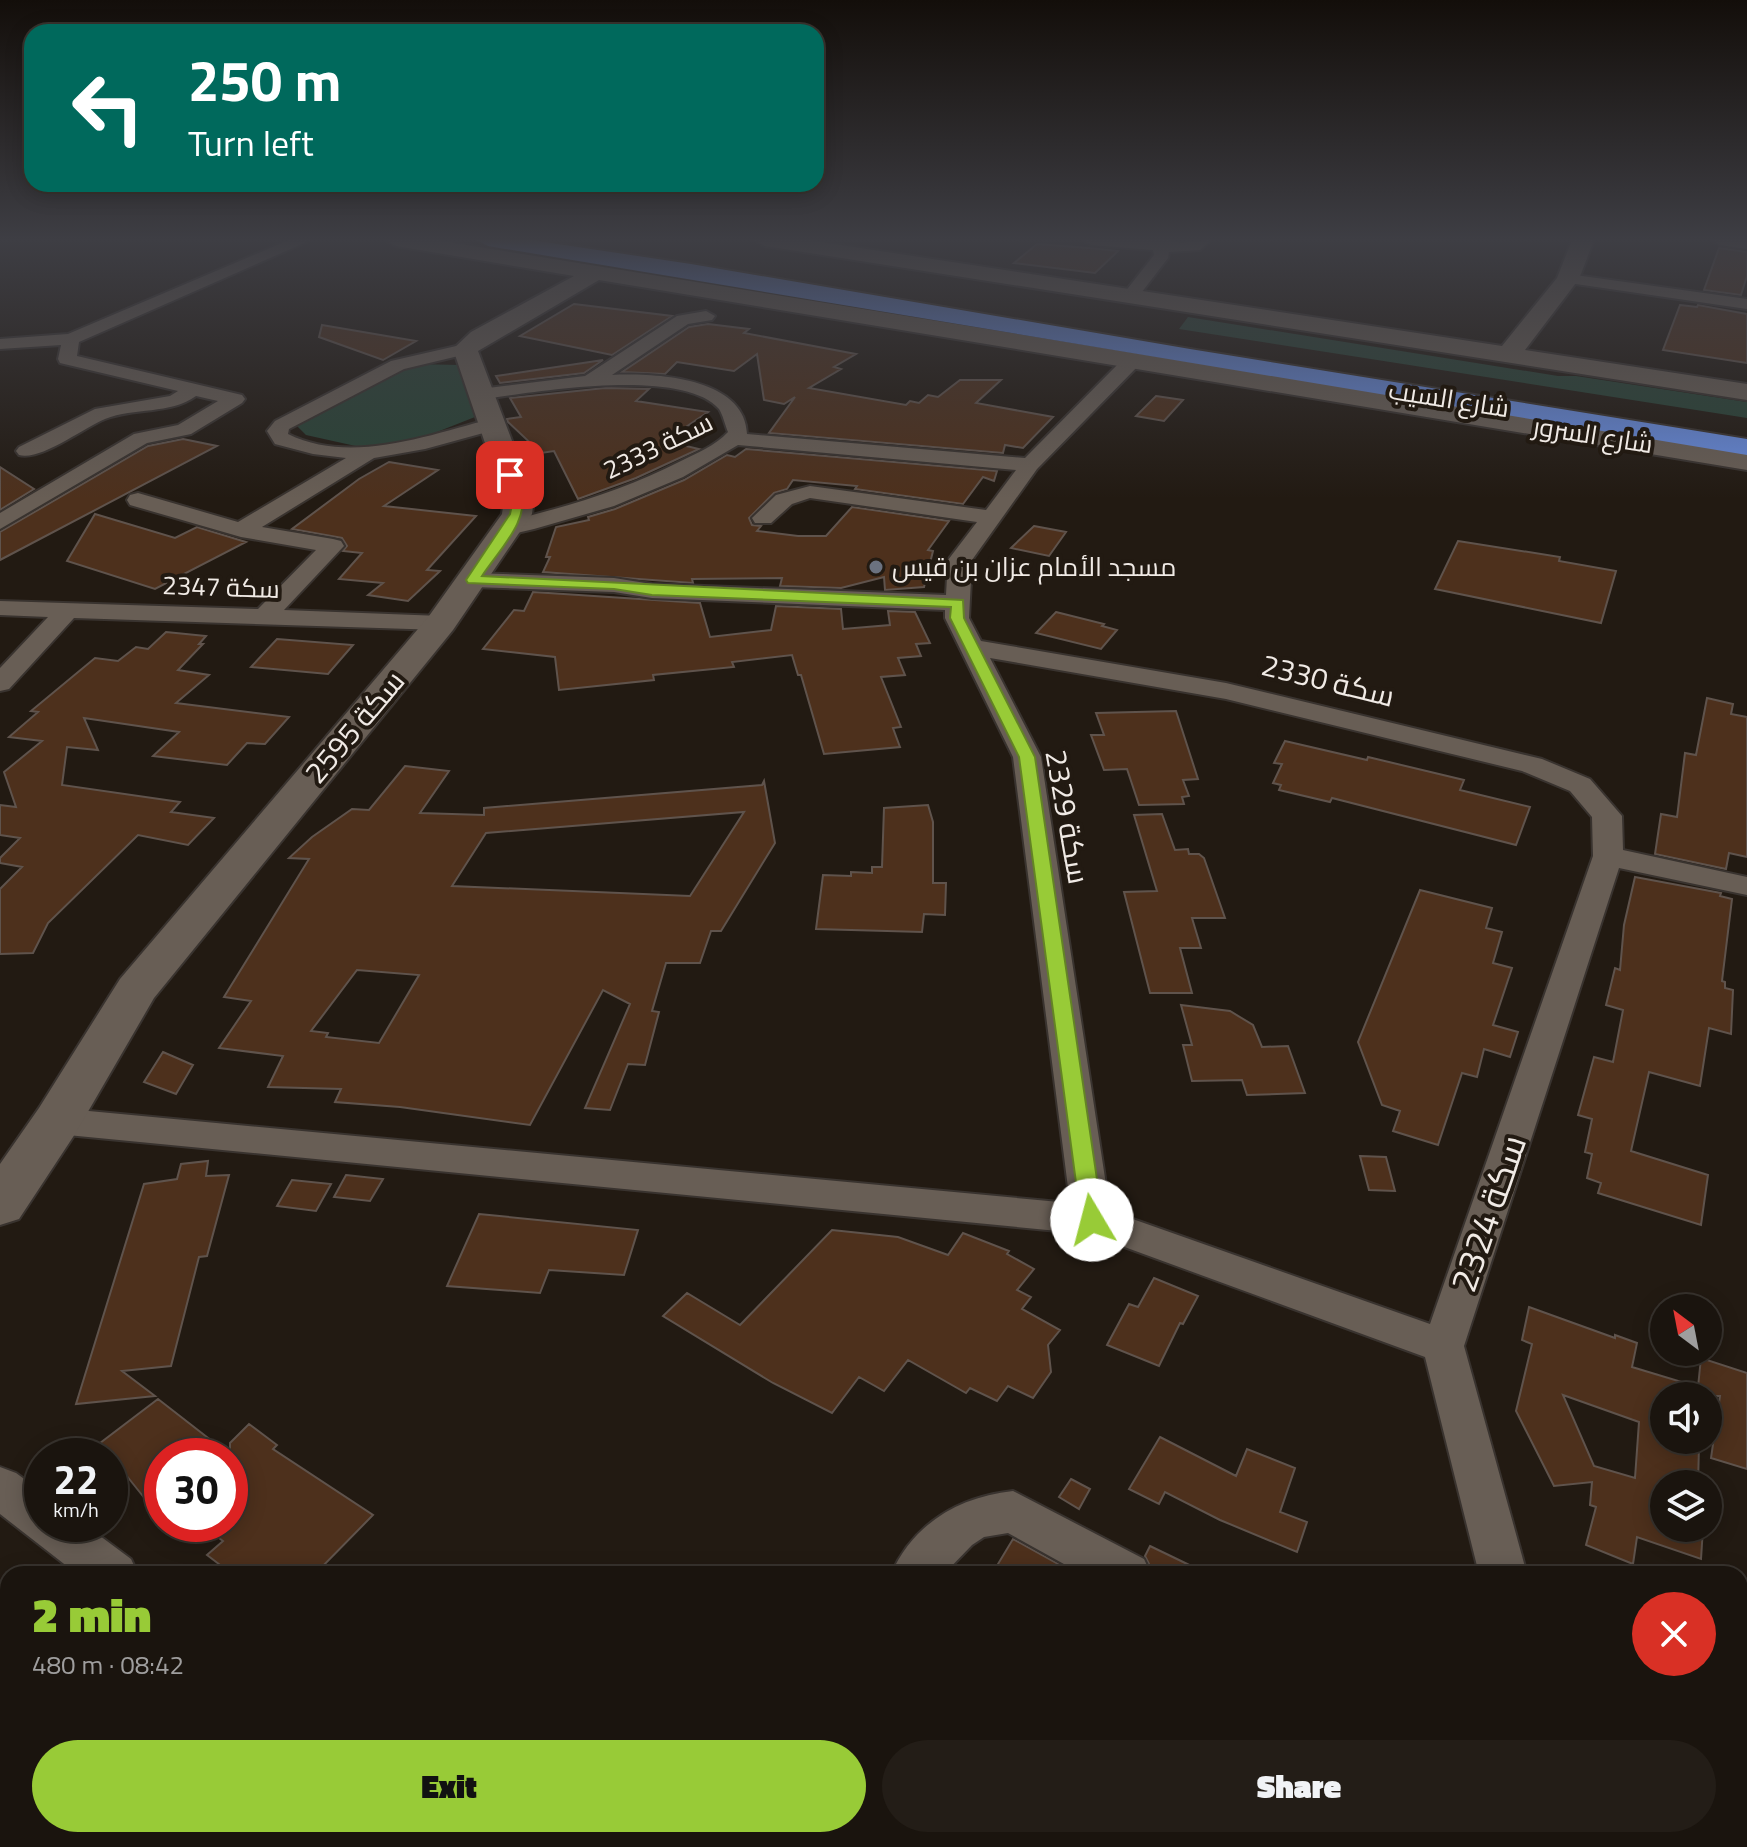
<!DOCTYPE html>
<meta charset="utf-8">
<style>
:root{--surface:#1a140e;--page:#231d17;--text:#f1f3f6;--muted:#9f9e9e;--line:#38332e;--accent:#98cb37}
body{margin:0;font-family:"Titillium Web",Cairo,sans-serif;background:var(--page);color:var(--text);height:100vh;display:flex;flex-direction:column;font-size:30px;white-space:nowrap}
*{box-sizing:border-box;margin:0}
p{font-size:26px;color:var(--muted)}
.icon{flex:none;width:44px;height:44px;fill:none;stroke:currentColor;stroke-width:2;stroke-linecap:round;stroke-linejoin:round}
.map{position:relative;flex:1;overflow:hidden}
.drawer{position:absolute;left:0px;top:1566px;width:1748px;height:282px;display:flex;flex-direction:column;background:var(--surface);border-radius:24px 24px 0 0;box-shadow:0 4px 20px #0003,0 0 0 2px var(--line)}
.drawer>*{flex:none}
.guide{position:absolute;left:24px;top:24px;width:800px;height:168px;border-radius:24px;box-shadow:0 4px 20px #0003,0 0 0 2px var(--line);background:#00695c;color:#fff;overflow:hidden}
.needle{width:52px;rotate:328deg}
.controls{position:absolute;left:1650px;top:1294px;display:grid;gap:16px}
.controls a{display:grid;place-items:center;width:72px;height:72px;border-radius:50%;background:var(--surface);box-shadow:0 4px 20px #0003,0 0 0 2px var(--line);font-size:40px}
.speed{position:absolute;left:24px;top:1438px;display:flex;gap:16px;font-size:40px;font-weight:700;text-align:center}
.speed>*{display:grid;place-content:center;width:104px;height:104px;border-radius:50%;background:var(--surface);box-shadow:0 4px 20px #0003,0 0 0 2px var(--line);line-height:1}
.speed small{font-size:20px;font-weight:400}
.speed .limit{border:12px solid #d22;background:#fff;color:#111}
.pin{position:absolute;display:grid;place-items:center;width:68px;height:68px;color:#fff;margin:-34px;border-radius:16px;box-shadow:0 4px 12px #0006}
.me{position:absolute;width:88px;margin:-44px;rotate:352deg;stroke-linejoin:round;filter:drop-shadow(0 0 6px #0008)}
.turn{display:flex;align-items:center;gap:28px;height:168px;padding:0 32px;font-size:36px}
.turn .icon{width:104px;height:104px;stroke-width:2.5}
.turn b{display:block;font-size:56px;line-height:68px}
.round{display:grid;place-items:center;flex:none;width:84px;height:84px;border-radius:42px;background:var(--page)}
.head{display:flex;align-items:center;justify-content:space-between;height:136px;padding:0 32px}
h1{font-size:48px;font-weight:800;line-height:60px;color:var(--accent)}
.cta{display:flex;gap:16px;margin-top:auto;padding:16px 32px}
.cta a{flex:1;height:92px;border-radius:48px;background:var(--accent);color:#111;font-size:32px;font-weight:800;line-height:92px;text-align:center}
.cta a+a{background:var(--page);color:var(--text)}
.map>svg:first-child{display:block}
</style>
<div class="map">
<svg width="1747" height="1847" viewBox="0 0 1747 1847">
<rect width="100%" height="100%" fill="#221a12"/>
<path fill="#2a4336" d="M1188 317 1558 376H1576L1747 402V418L1179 329Z
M410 364 461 365 480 415 399 447 369 449 306 435 297 426Z"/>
<path fill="#4d301c" stroke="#5f534c" stroke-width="2" fill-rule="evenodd" d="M1037 244 1089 248 1118 251 1095 273 1014 263Z
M1719 248 1747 252V276L1741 295 1704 290Z
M574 304 672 316 612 355 520 336Z
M1680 305 1697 307 1698 305 1747 314V363L1663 350Z
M708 324 749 329 744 333 856 354 834 367 841 369 809 388 906 405 910 401 919 403 928 395 938 397 960 380H1001L976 403 1053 417 1023 448 1005 445 1003 453 769 433 795 397 784 404 764 400 757 354 734 371 677 362 665 374 622 372 689 327Z
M322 325 416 341 383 360 319 337Z
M603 360 584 373 500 383 496 376Z
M605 388 649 389 636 401 708 412 665 441 699 449 636 478 578 499 554 451 541 453 508 422 507 419 521 417 510 398Z
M1156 396 1183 400 1164 421 1136 416Z
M183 439 217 446 0 560V532L148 446Z
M746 449 997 471 994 481 983 477 963 504 855 489 857 486 793 480 787 489 774 493 749 518 752 525 761 526 757 531 798 536H826L852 507 949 521 928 550 933 551 924 587 885 590 884 577 841 588 780 586 782 578 692 579 693 583 543 572 550 557H546L556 527 589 520 588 517 615 509 684 480 727 455 735 457Z
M389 462 438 470 384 506 476 516 427 570 440 571 408 601 368 595 383 583 339 579 362 553 343 551 347 546 342 538 292 529 359 479Z
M0 467 34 489 0 510Z
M95 514 175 538 197 527 246 542 155 589 67 561Z
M1034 526 1066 532 1049 556 1011 548Z
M1458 541 1560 557 1559 561 1616 571 1601 623 1435 589Z
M533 592 700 603 710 637 771 630 776 606 841 609 843 629 890 625 888 611 915 612 930 643 916 644 921 656 898 658 905 675 881 677 901 727 893 728 900 747 824 754 801 675H798L792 655 732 662 734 667 653 675 654 680 559 690 555 657 483 649 514 610 524 611Z
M1056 612 1104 624 1102 626 1117 630 1101 649 1036 633Z
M166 632 206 636 199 644H203L178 670 209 675 176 703 289 717 265 744 247 743 227 765 153 756 179 732 84 718 98 750 67 747 62 785 180 802 171 812 214 818 188 845 138 835 48 923 33 953 0 954V889L22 867 0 863V858L20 838 0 835V805L16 807 4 772 42 741 9 737 38 712 31 711 95 658 118 661 136 647 148 649Z
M277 639 353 645 328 674 251 667Z
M1707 698 1733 704 1731 714 1747 717V857L1729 853 1726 869 1655 854 1661 814 1677 817 1685 753 1696 755Z
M1176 711 1198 779 1183 780 1189 796 1182 797 1184 804 1139 805 1127 769 1104 770 1091 735H1104L1096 713Z
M1285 741 1367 760 1368 757 1464 780 1460 790 1530 807 1516 845 1332 798 1330 802 1279 790 1281 785 1273 783 1282 764 1274 763Z
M405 766 449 771 420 813 484 815V808L762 785 764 781 775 843 721 931H711L700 963H666L652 1011 659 1012 645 1065 628 1064 610 1110 585 1108 630 1004 603 990 530 1125 400 1107 335 1102 341 1089 268 1087 283 1056 219 1048 251 1001 224 997 309 859 289 858 312 837 352 809 369 810ZM744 812 690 896 452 886 486 833ZM357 970 419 975 379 1043 326 1037 328 1033 311 1031Z
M928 805 933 822V883H946L945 915 924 914 922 932 816 929 823 875 851 876V872L872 873V867H882L884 808Z
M1162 814 1175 850 1188 849 1189 854H1199L1204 858 1225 918H1192L1201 948H1180L1192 993H1150L1124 892 1157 891 1134 815Z
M1635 877 1721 893 1720 896 1732 899 1722 981 1725 982V988L1733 990 1731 1034 1709 1028 1700 1086 1649 1072 1631 1151 1708 1175 1701 1225 1598 1193 1601 1183 1587 1178 1592 1154 1585 1152 1592 1119 1578 1115 1594 1057 1613 1062 1623 1010 1606 1005 1615 968 1620 970 1624 925Z
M1420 890 1492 908 1486 928 1502 932 1493 963 1512 968 1493 1025 1518 1032 1510 1057 1484 1049 1477 1077 1462 1073 1438 1145 1393 1131 1400 1111 1382 1105 1358 1042Z
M1181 1005 1230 1011 1253 1025 1262 1047 1288 1046 1305 1093 1247 1095 1242 1080 1192 1081 1183 1045H1192Z
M163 1052 193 1065 176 1094 144 1082Z
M1360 1156 1386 1157 1395 1191 1369 1190Z
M208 1161 206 1176 229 1175 207 1256 199 1257 171 1366 122 1371 155 1396 76 1404 144 1184 177 1179 181 1164Z
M346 1175 383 1179 370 1201 334 1197Z
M292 1180 331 1184 316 1211 277 1206Z
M479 1214 638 1230 624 1275 549 1270 540 1293 447 1286Z
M832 1230 898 1237 948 1255 963 1233 1009 1251 1007 1254 1034 1269 1017 1290 1031 1297 1022 1309 1060 1330 1048 1345 1051 1372 1033 1398 1008 1386 997 1401 970 1388 966 1393 908 1360 884 1391 859 1377 832 1413 773 1383 663 1316 687 1293 740 1325Z
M1154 1278 1198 1296 1183 1324 1180 1323 1159 1366 1107 1345 1129 1304 1138 1307Z
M1529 1307 1615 1338V1335L1637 1343 1632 1367 1698 1387 1701 1358 1747 1373V1469L1711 1458 1720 1396H1664V1440H1681L1699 1446 1698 1484H1664V1528H1703L1701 1559 1637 1537 1633 1564 1586 1545 1596 1507 1590 1505 1592 1482 1554 1486 1516 1411 1532 1344 1522 1340ZM1563 1395 1639 1422 1635 1478 1594 1466Z
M158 1399 230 1455V1443L249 1424 277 1445 273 1449 373 1515 315 1574H232L207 1555 223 1541 200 1524H230V1456H162V1520L126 1475 110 1486V1456H83Z
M1160 1437 1236 1476 1247 1449 1295 1468 1280 1512 1307 1522 1297 1552 1220 1520 1165 1492 1159 1504 1129 1489Z
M1071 1479 1090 1489 1079 1509 1059 1497Z
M1013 1539 1076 1574H992Z
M1150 1546 1208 1574H1154L1145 1556Z"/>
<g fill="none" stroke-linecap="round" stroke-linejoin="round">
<defs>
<path id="street" d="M289 240H311L79 342 77 356 242 395 245 399 242 403 191 434 147 443 0 529V513L134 434 178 425 218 401 196 396C169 415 135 407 105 419 83 428 41 461 19 455L16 451 19 447 95 409 170 396 178 391 60 363 58 359 61 345 0 349V339L68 334Z
M1083 240H1167L1181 243 1211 240 1200 250 1169 252 1168 258 1135 301 1129 302 1121 297 1154 255 1153 250 1091 245Z
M1712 240H1747V249L1720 245Z
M1568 274 1747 299V309L1562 282 1560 279Z
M706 311 715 316 712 320 688 324 612 375C654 373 745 377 747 434L1025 458 1127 355H1141L1143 359 1141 363 1037 469 972 560 969 618 981 641 1226 683 1542 759 1590 779 1622 816 1623 850 1747 877V895L1619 868 1464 1346 1527 1574H1479L1425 1357 1089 1234 57 1134 44 1130 39 1121 44 1112 57 1108 1070 1203 1013 757 945 618V610L652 598 614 592 473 587 465 585 461 580 465 575 473 573 614 578 652 584 946 595 948 560 977 522 810 498 792 504 771 523H755L752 518 776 495 810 486 986 510 1016 470 738 445 683 477 614 506 534 529 508 535 500 533 497 528 500 523C563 508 623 491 681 461 697 453 715 446 728 432 725 425 723 415 719 409 682 366 531 392 479 400L472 398 469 394 472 390 585 376 677 316ZM990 658 1226 699 1522 771 1570 791 1592 817 1593 856 1430 1324 1110 1211 1041 757Z
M465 344 474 349 471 353 404 369 289 429 288 434C351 465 428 435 491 419L498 421 501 425 498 429 425 449 374 458 262 527 333 539 341 541 344 546 284 610 441 616 450 618 453 623 450 628 441 630 74 618 9 689 0 691V668L48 617 0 615V601L258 609 316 550 241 537 130 505 127 500 130 495 138 493 238 522 346 458 313 454 275 444 267 431 275 421 391 361Z
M0 1467 16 1473 42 1492V1524H84L131 1559 138 1574H77L0 1514Z
M1013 1491 1144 1559 1151 1574H1082L1008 1533 984 1537 972 1545 944 1574H891C914 1523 959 1497 1013 1491Z
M434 1840H494L497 1847H437Z
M682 1840H739L736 1847H679Z
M1546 1840H1600L1602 1847H1548Z"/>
<path id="secondary" d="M385 240H436L1747 452V470L599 280 478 351 534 499 532 514 453 630 154 998 75 1134 19 1219 0 1225V1164L39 1108 120 979 429 616 502 514 504 499 453 349 471 332 574 276 396 246Z
M754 240H808L1502 346 1557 278 1572 240H1594L1579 279 1525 350 1747 384V400L765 246Z"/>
<path id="highway" d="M477 240H531L691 264 1190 349 1747 439V455L488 246Z"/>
</defs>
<use href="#street" stroke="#39332f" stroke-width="4"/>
<use href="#secondary" stroke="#39332f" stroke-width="4"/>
<use href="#highway" stroke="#39332f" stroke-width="4"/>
<use href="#street" fill="#685e55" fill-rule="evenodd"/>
<use href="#secondary" fill="#685e55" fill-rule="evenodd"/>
<use href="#highway" fill="#6689d9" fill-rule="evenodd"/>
</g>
<linearGradient id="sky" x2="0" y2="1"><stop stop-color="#130e0a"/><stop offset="0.48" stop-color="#3e3e44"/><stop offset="1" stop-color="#3e3e44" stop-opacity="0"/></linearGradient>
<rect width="1747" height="499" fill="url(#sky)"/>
<path fill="#98cb37" stroke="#638424" stroke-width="2" d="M510 471C517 475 517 478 520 486 533 518 499 550 482 576L963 600 964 618 1035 757 1103 1220 1100 1226 1092 1228 1084 1226 1081 1220 1019 757 950 618 951 607 652 595 614 589 468 583 466 580 510 514 513 499 504 475Z"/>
<circle fill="#6b7280" stroke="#221a12" stroke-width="3" cx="876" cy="567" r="8"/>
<g text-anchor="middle" stroke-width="8" stroke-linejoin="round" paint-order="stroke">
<g font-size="26" fill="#f0eae5" stroke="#221a12">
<text transform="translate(1449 399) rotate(9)" y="9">شارع السيب</text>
<text transform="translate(1593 435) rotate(9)" y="9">شارع السرور</text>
<text transform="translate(658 446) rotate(-26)" y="9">سكة 2333</text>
<text transform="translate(221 587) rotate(2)" y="9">سكة 2347</text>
</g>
<g font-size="26" fill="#f0eae5" stroke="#221a12" text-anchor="start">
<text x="892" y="576">مسجد الأمام عزان بن قيس</text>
</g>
<g font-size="30" fill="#f0eae5" stroke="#221a12">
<text transform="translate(1328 681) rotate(14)" y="10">سكة 2330</text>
<text transform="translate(355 727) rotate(-50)" y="10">سكة 2595</text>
<text transform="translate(1067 817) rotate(80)" y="10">سكة 2329</text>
</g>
<g font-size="36" fill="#f0eae5" stroke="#221a12">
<text transform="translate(1488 1213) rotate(-71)" y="13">سكة 2324</text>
</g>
</g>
</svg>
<div class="controls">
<a><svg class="needle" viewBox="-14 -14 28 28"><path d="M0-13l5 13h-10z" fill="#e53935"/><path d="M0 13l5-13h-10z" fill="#9f9e9e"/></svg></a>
<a><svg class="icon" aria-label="sound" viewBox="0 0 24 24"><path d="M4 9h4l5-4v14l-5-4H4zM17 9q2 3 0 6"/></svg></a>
<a><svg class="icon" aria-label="layers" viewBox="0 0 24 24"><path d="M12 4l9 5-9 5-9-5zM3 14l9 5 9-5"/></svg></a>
</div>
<div class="speed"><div>22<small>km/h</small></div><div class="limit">30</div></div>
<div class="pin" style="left:510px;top:475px;background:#d93025"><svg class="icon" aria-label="arrive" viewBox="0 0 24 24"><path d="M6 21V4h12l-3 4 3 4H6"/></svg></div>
<svg class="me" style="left:1092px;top:1220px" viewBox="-20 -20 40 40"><circle r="19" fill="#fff"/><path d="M0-13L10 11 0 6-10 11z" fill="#98cb37"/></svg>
<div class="guide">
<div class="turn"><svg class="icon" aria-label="left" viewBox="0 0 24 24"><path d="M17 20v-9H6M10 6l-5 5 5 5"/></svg><div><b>250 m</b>Turn left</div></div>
</div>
<section class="drawer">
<div class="head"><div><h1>2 min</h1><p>480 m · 08:42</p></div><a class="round" style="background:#d93025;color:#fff"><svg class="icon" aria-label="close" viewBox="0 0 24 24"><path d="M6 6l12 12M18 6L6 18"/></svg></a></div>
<div class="cta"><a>Exit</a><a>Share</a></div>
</section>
</div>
